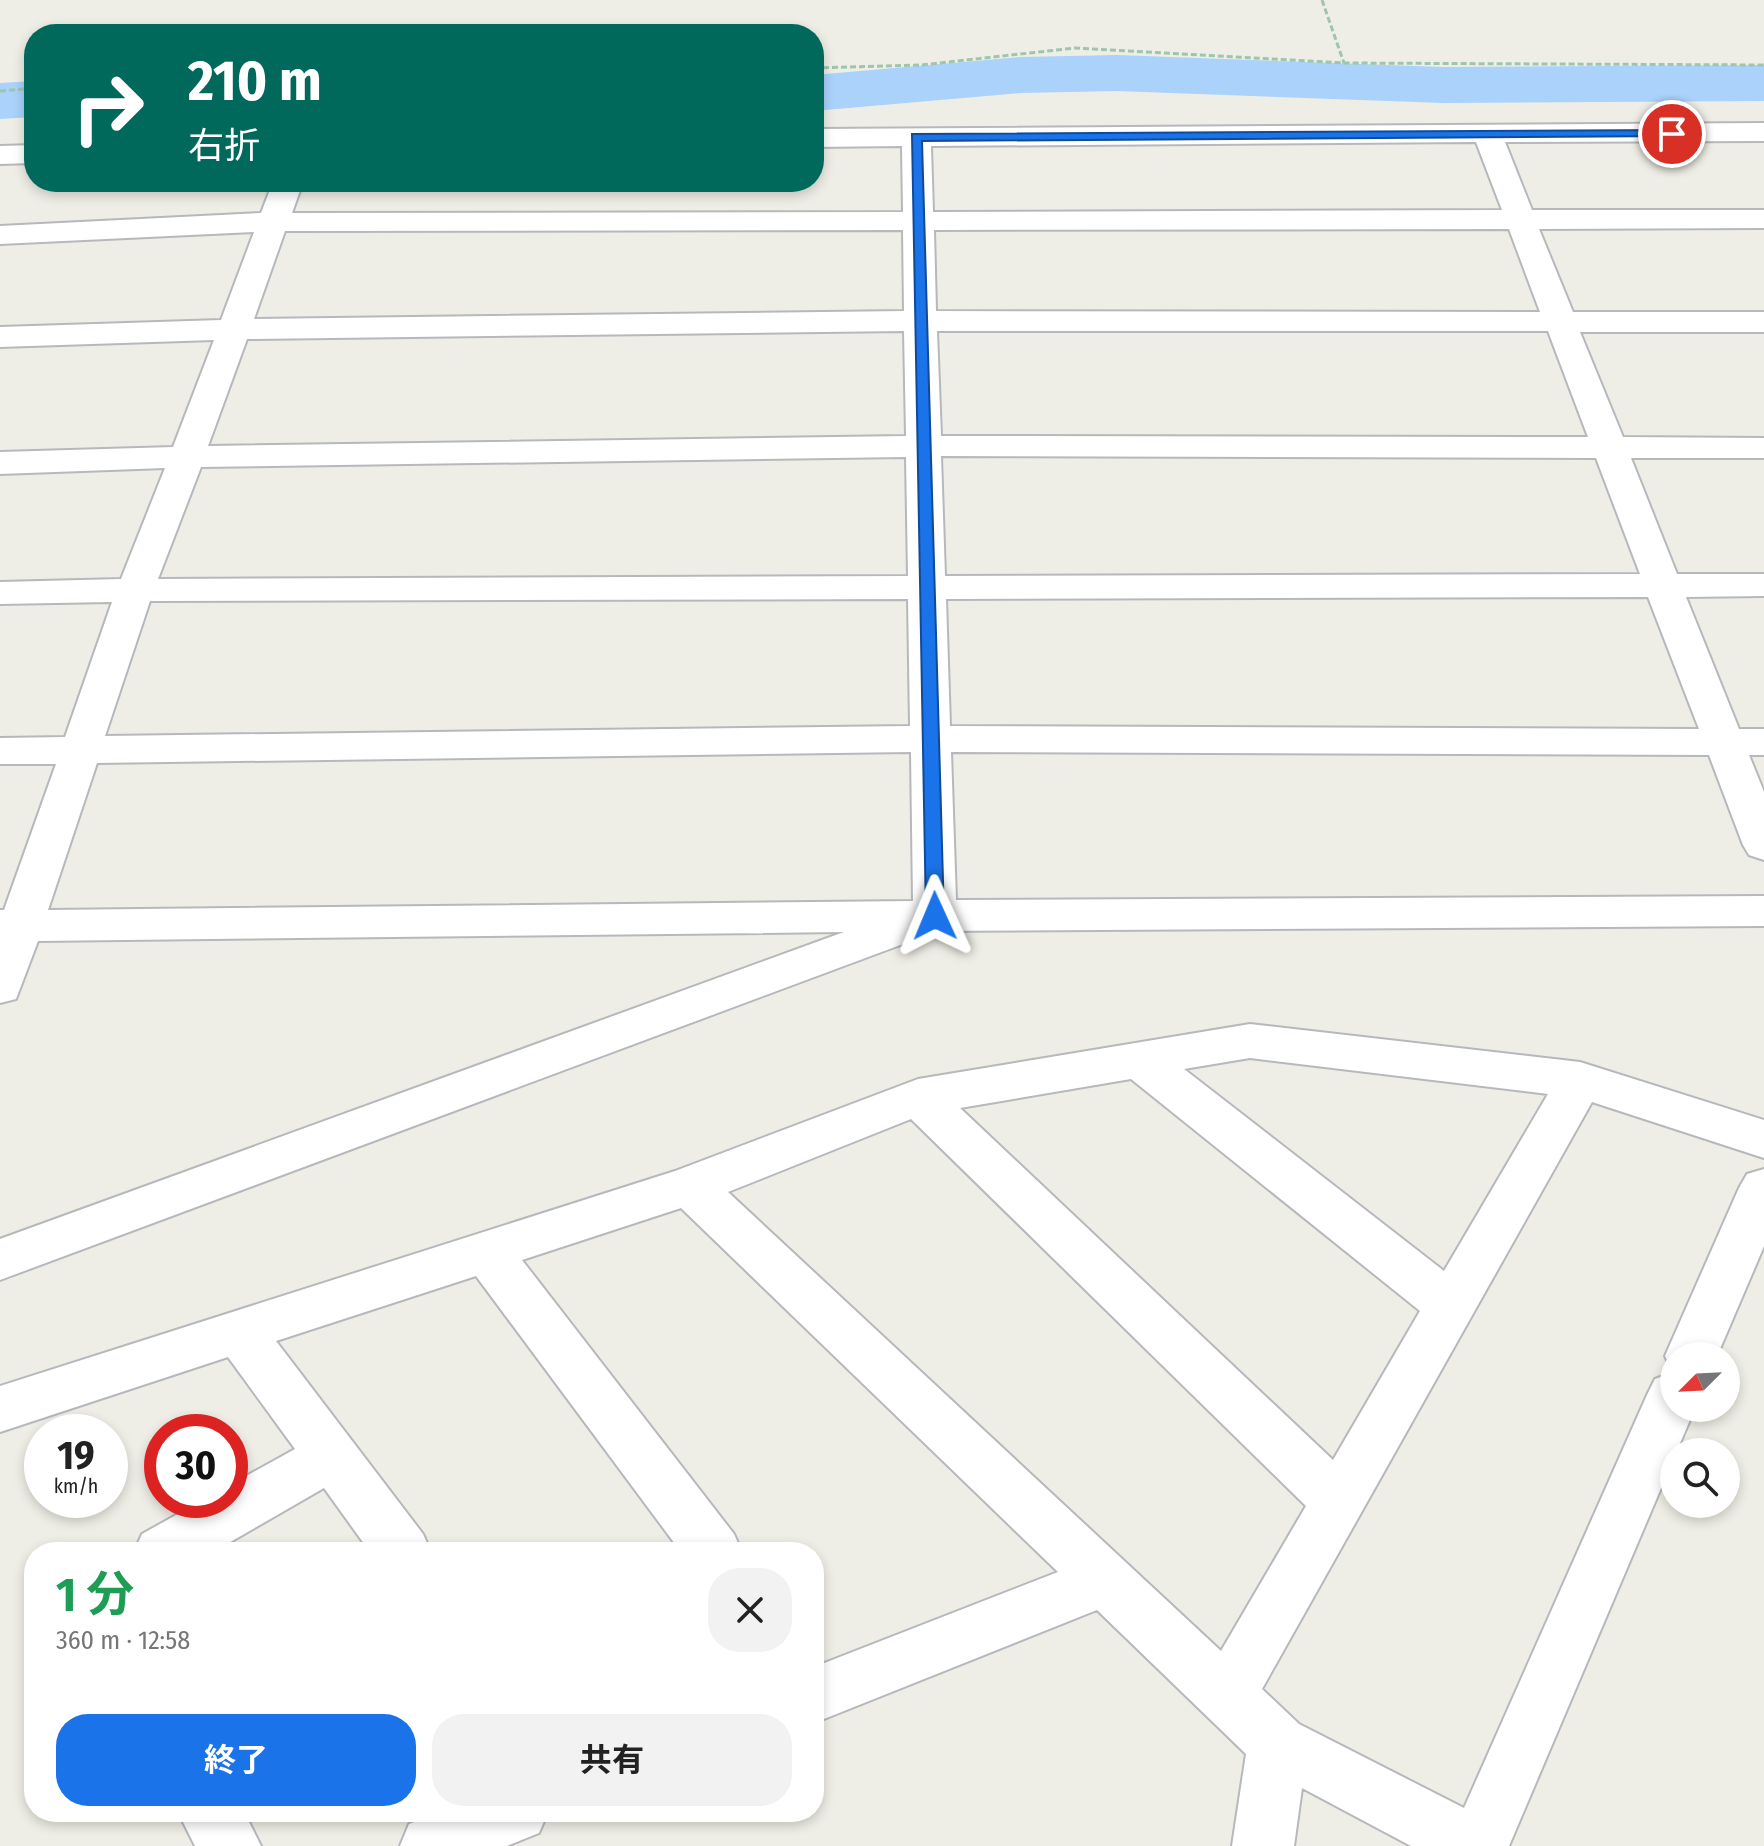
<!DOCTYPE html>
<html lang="ja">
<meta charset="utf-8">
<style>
:root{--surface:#fff;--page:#f2f2f2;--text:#222;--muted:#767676;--accent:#1a73e8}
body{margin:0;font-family:"Fira Sans Condensed","Noto Sans JP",sans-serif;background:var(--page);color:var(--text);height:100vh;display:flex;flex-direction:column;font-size:30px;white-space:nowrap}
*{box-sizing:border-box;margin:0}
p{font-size:26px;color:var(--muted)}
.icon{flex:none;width:44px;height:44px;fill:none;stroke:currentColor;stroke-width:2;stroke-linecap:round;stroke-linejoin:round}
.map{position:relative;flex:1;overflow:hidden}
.sheet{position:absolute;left:24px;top:1542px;width:800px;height:280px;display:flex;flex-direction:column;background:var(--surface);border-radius:32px;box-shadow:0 4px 12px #0003}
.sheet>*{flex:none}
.guide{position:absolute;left:24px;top:24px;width:800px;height:168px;border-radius:32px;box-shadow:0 4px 12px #0003;background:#00695c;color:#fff;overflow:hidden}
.needle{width:52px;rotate:246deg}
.fabs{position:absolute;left:1660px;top:1342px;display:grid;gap:16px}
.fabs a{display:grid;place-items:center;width:80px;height:80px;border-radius:50%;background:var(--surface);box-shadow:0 4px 12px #0003;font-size:40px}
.speed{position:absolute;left:24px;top:1414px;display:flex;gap:16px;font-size:40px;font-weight:700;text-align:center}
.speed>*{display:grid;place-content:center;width:104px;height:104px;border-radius:50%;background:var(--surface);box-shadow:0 4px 12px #0003;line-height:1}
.speed small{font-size:20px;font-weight:400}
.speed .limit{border:12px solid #d22;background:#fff;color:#111}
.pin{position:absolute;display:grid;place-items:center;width:68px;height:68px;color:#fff;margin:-34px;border:4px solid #fff;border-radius:50%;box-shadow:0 2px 8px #0007}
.me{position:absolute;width:88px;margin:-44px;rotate:359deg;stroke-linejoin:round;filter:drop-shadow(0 0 6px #0008)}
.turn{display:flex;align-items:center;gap:28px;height:168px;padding:0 32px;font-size:36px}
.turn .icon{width:104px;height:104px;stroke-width:2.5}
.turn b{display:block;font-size:56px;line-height:68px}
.round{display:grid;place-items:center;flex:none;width:84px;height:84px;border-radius:32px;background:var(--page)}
.summary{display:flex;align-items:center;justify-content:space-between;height:136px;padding:0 32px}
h1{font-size:48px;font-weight:700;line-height:60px;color:#1e9e55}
.primary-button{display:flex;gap:16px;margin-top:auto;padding:16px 32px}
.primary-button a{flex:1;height:92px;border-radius:32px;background:var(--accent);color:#fff;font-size:32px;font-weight:700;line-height:92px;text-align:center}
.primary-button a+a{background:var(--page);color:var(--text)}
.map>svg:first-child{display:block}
</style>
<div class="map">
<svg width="1764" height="1846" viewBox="0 0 1764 1846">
<rect width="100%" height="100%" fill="#efeee6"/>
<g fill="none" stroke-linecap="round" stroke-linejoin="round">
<path fill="#aad2fb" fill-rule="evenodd" d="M1117 55 1443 67 1764 65V101L1443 103 1117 91 1021 93 814 111V75L1021 57Z
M34 81V117L0 119V83Z"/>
<defs>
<path id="minor" d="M1764 123V141L1505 142 1532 210H1764V228L1539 229 1573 312H1764V332H1580L1623 437 1764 438V458H1631L1677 574H1764V596L1686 597 1739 729H1764V755H1749L1764 792V860L1749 855 1743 845 1709 755 951 752 956 900 1764 896V926L938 931 0 1280V1239L844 932 38 941 16 999 0 1003V910H4L56 764H0V738L65 737 112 602 0 604V582L121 579 165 468 0 474V452L173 447 214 340 0 347V327L221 320 254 232 0 244V226L261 213 273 182H303L292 213 903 212 902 146 814 147V129ZM1476 142 1502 210 933 212 931 146ZM1509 229 1540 312 936 311 934 230ZM903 230 904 311 254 319 285 231ZM904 331 906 436 208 446 247 339ZM937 331H1548L1588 437 941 436ZM941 456 1596 458 1640 574 945 576ZM906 457 908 576 158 579 201 467ZM1648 597 1699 729 950 726 946 599ZM908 599 910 726 105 736 150 601ZM911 752 913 901 48 910 97 763Z
M34 145V163L0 164V146Z
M1250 1024 1580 1062 1764 1120V1158L1592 1102 1262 1689 1299 1724 1464 1808 1647 1395 1655 1379 1674 1372V1408H1695L1509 1846H1411L1302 1788 1294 1846H1232L1246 1754 1097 1610 814 1723V1667L1058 1572 681 1208 522 1260 734 1534 742 1552H681L476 1276 276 1341 423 1534 431 1552H370L324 1488 213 1552H134L142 1534 203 1500H230V1485L295 1449 228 1357 0 1432V1386L675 1171 918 1079ZM1250 1058 1548 1094 1444 1271 1184 1069ZM1131 1079 1420 1311 1333 1460 960 1108ZM911 1119 1306 1506 1221 1651 728 1192Z
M1764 1169V1246L1717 1356H1674L1673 1372 1665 1356 1739 1188 1747 1174Z
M178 1812H244L261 1846H195Z
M440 1812H548L539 1833 507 1846H400L409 1824Z"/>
</defs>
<use href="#minor" stroke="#b6b8bc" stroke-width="4"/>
<path stroke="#9dc6ac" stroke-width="3" stroke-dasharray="6 3" stroke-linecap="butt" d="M1322 0 1344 63
M814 68 921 65 1075 48 1344 63 1764 65
M0 91 34 88"/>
<use href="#minor" fill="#fff" fill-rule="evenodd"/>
</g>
<path fill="#1a73e8" stroke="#114b97" stroke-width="2" d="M1672 130 1678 134 1676 136 922 141 944 916 935 923 929 921 926 916 912 134Z"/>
</svg>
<div class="fabs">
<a><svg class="needle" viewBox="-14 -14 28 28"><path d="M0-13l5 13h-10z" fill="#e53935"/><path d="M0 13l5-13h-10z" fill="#767676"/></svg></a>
<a><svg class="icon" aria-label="search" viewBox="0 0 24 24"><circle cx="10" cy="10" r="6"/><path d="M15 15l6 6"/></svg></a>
</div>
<div class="speed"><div>19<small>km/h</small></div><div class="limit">30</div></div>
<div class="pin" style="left:1672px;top:134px;background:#d93025"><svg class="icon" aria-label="arrive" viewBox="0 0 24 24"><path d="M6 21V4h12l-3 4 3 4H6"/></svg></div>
<svg class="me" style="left:935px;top:916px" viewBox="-20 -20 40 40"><path d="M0-17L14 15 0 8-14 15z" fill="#1a73e8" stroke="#fff" stroke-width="4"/></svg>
<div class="guide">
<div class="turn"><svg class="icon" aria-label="right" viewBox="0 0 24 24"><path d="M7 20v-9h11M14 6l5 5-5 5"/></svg><div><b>210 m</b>右折</div></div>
</div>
<section class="sheet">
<div class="summary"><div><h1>1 分</h1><p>360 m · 12:58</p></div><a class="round"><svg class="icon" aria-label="close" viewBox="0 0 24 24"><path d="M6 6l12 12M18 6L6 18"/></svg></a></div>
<div class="primary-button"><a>終了</a><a>共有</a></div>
</section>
</div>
